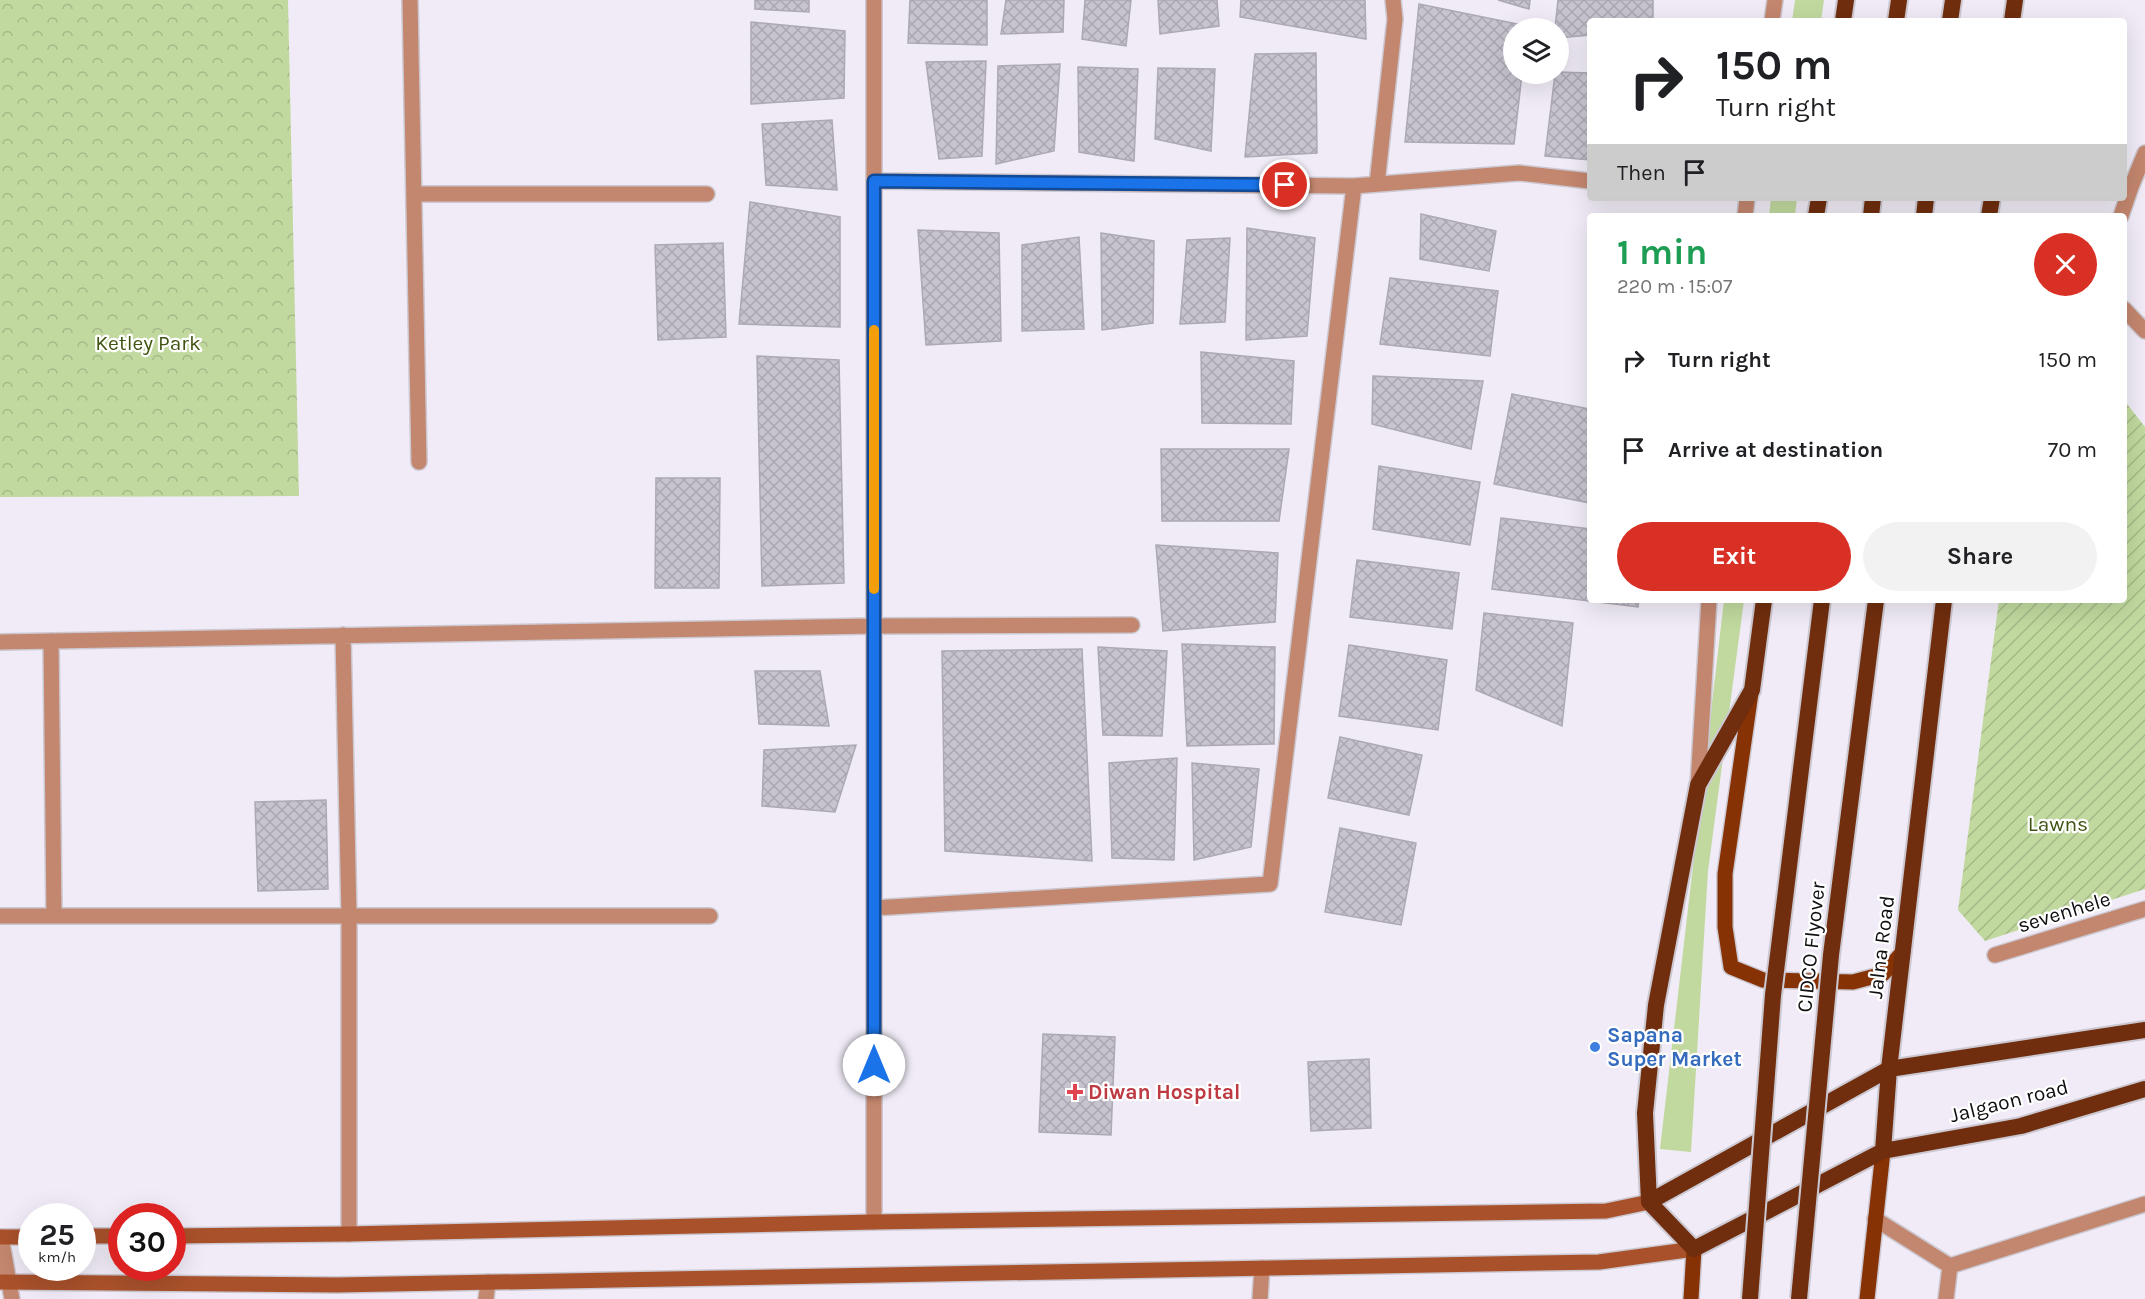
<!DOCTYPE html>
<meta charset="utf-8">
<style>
:root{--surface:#fff;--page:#f2f2f2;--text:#202124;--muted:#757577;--accent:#d93025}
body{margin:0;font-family:Karla,sans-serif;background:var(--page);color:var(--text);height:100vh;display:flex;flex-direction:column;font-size:22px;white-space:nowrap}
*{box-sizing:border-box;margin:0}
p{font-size:20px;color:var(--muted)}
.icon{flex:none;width:33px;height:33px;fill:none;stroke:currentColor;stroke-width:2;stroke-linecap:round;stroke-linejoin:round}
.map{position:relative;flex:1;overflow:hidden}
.details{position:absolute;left:1587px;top:213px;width:540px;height:390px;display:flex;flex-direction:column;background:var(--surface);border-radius:6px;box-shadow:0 6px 24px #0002}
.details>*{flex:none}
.hud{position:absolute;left:1587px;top:18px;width:540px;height:183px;border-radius:6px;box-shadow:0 6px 24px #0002;background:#fff;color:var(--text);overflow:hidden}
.controls{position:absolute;left:1503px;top:18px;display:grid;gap:12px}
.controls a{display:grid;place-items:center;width:66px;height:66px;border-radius:50%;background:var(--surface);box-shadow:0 6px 24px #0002;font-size:30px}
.speed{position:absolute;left:18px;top:1203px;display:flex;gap:12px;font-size:30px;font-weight:700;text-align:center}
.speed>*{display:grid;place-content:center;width:78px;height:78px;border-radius:50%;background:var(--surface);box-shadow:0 6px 24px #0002;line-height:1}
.speed small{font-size:15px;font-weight:400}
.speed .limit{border:9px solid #d22;background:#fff;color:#111}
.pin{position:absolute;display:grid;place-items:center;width:51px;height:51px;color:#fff;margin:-26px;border:3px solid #fff;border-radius:50%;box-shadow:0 2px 6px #0007}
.me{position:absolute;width:66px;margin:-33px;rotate:0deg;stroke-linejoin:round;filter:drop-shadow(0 0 4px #0008)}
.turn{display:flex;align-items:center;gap:21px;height:126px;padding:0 30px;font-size:27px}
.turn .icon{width:78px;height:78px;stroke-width:2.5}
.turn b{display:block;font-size:42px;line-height:51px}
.then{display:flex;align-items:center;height:57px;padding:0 30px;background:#0003;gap:12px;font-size:22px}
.round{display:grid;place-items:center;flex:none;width:63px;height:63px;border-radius:32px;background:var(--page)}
.head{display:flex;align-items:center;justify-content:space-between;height:102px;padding:0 30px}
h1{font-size:36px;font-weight:700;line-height:45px;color:#1e9e55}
.primary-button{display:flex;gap:12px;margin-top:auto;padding:12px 30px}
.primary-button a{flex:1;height:69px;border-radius:36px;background:var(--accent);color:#fff;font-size:24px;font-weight:700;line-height:69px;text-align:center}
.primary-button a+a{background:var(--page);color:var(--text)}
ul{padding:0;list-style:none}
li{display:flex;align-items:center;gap:18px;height:90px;padding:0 30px}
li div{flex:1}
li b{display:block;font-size:22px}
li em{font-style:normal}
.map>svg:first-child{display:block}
</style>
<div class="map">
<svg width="2145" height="1299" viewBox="0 0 2145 1299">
<defs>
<pattern id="forest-crowns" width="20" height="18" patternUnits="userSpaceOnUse" patternTransform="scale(1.5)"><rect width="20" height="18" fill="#c1d99f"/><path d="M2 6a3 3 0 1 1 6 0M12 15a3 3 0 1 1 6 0" fill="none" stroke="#a5b988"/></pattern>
<pattern id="garden-furrows" width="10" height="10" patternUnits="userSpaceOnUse" patternTransform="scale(1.5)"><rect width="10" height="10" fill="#c1d99f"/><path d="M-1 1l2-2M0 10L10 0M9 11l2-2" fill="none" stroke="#a5b988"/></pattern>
<pattern id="building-cross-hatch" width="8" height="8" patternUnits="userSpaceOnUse" patternTransform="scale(1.5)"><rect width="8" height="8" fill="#c7c4cf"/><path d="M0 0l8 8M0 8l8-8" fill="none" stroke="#aaa7b1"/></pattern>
</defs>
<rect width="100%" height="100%" fill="#f0ebf6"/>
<path fill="#c1d99f" d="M1795 0H1824L1821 21H1792Z
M1771 198H1797L1795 216H1769Z
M1724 600H1744L1708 871 1691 1152 1660 1149Z"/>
<path fill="url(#forest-crowns)" d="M0 0H288L299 496 0 497Z"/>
<path fill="url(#garden-furrows)" d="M2124 400 2145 427V889L1985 941 1958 910 1999 600H2124Z"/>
<path fill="url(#building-cross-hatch)" stroke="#aca9b4" stroke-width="1.5" d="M755 0H809V12L755 9Z
M910 0H987V45L908 43Z
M1006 0H1064L1063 32 1001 34Z
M1085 0H1131L1126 46 1082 39Z
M1158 0H1217L1219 26 1160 34Z
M1241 0H1365L1366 39 1240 17Z
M1498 0H1530L1529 9Z
M1558 0H1653V21H1590V35L1558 38V28H1555Z
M1419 4 1527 26V28H1514V74H1522L1514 144 1405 142Z
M751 22 845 31 844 98 751 104Z
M1316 53 1317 153 1245 157 1255 54Z
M986 61 982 156 939 159 926 62Z
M1060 64 1054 151 996 164 998 66Z
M1078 67 1138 69 1134 161 1079 152Z
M1158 68 1215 69 1211 151 1155 139Z
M1558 72 1590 73V160L1545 156 1555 74H1558Z
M832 120 837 190 766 185 762 124Z
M750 202 840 217V327L739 324Z
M1421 214 1496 231 1489 271 1420 259Z
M1247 228 1315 238 1307 336 1246 340Z
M918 230 999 233 1001 341 926 345Z
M1101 233 1154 241 1153 323 1102 330Z
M1079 237 1084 329 1022 331V245Z
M1230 238 1225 322 1180 324 1187 240Z
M723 243 726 337 658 340 655 245Z
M1390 278 1498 291 1490 356 1380 344Z
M1201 352 1294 361 1291 424 1202 423Z
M757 356 839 360 844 583 762 586Z
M1373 376 1483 381 1471 449 1372 424Z
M1512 394 1590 409V503L1494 484Z
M1161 449H1289L1279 521H1162Z
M1379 466 1480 482 1470 545 1373 529Z
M656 478H720L719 588H655Z
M1501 518 1590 529V600H1639L1638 607 1492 589Z
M1156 545 1278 553 1275 622 1163 631Z
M1357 560 1459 573 1452 629 1350 617Z
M1484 613 1573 623 1562 726 1476 690Z
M1182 644 1275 647 1274 744 1187 746Z
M1349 645 1447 660 1438 730 1339 716Z
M1098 647 1167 651 1162 736 1103 735Z
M1082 649 1092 861 945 851 942 651Z
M755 671H820L829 726 759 724Z
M1340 737 1422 755 1409 815 1328 798Z
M856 745 835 812 762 806 764 750Z
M1177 758 1174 860 1112 858 1109 763Z
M1192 763 1259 769 1251 847 1194 860Z
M326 800 328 889 258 891 255 802Z
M1340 828 1416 843 1401 925 1325 912Z
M1043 1034 1115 1037 1111 1135 1039 1132Z
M1369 1059 1371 1128 1311 1131 1308 1062Z"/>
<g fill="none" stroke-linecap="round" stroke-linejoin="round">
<defs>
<path id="service" d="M2121 216 2131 187 2145 153
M2124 309 2145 331"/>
<path id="minor" d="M410 0 419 462
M1772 21 1775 0
M874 181 1354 186 1270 884 874 908
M1377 184 1395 19 1393 0
M1354 186 1519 173 1590 181
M414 194H707
M1745 216 1747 198
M343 635 349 916V1234
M51 641 54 916
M0 642 874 626 1132 625
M1698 785 1709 600
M0 916H710
M1995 955 2145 909
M1875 1219 1950 1266 1946 1299
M874 1222V0
M1 1237 12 1299
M1950 1266 2145 1204
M486 1299 488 1282
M1260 1299 1262 1268"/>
<path id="secondary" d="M82 1236H122
M172 1236 349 1234 874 1222 1606 1211 1649 1202
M0 1237H32
M0 1282 337 1285 1599 1262 1694 1249"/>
<path id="primary" d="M1751 693 1725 874V927L1731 967 1763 980 1853 982 1883 974 1903 952
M1691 1299 1694 1249
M1867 1299 1883 1151"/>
<path id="trunk" d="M1843 21 1846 0
M1896 21 1899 0
M1950 21 1953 0
M2012 21 2015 0
M1816 216 1819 198
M1871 216 1873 198
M1924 216 1926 198
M1989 216 1992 198
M1764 600 1752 690 1698 785 1656 1005 1645 1113 1649 1202 1694 1249 1883 1151 2021 1126 2145 1089
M1883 1151 1889 1069 1944 600
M1649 1202 1889 1069 2145 1030"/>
</defs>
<use href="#service" stroke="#ccc8d1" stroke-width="18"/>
<use href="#minor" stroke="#ccc8d1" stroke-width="18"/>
<use href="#secondary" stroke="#ccc8d1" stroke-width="18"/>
<use href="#primary" stroke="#ccc8d1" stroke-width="18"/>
<use href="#trunk" stroke="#ccc8d1" stroke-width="20"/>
<use href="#service" stroke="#c3866e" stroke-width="15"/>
<use href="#minor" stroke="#c3866e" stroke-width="15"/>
<use href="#secondary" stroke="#a9512b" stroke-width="15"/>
<use href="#primary" stroke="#873205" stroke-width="15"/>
<use href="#trunk" stroke="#702e0e" stroke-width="16"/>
<defs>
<path id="trunk-bridge" d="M1750 1299 1773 995 1822 600
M1799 1299 1831 955 1876 600"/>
</defs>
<use href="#trunk-bridge" stroke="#ccc8d1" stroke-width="20" stroke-linecap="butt"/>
<use href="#trunk-bridge" stroke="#702e0e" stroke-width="16"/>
</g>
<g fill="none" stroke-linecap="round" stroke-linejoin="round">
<defs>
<path id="route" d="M874 1065V181L1285 185"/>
</defs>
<use href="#route" stroke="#114b97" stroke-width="15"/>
<use href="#route" stroke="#1a73e8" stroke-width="10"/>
<path stroke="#f59e0b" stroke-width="10" d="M874 330V589"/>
</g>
<circle fill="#3f7fe0" stroke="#fff" stroke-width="2" cx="1595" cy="1047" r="6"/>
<path fill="#e0444e" stroke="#fff" stroke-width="2" d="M1072 1083h6v6h6v6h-6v6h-6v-6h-6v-6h6z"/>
<g text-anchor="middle" stroke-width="4.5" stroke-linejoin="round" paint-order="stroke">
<g font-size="21" fill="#3f5412" stroke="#fff">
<text x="148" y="350">Ketley Park</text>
<text x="2058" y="831">Lawns</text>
</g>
<g font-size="21" fill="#0f0e11" stroke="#fff">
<text transform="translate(2064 912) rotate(-17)" y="7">sevenhele</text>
<text transform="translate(1811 947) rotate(-84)" y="7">CIDCO Flyover</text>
<text transform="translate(1881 947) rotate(-83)" y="7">Jalna Road</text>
<text transform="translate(2009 1101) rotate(-14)" y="7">Jalgaon road</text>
</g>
<g font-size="21" font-weight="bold" fill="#366cbe" stroke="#fff" text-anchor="start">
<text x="1607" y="1042">Sapana<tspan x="1607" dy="24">Super Market</tspan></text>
</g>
<g font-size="21" font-weight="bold" fill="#be3a42" stroke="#fff" text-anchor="start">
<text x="1088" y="1099">Diwan Hospital</text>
</g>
</g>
</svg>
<div class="controls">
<a><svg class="icon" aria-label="layers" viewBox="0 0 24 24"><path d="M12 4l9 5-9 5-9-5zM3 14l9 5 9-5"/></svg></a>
</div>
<div class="speed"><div>25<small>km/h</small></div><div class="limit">30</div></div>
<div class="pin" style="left:1285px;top:185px;background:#d93025"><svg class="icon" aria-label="arrive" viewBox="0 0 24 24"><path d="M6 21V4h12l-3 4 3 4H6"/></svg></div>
<svg class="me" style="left:874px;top:1065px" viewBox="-20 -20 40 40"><circle r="19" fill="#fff"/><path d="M0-13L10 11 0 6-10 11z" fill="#1a73e8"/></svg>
<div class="hud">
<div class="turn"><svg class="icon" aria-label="right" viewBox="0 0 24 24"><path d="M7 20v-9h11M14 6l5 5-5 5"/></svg><div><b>150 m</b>Turn right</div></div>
<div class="then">Then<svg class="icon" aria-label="arrive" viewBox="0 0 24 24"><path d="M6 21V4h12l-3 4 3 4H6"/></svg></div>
</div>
<section class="details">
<div class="head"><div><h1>1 min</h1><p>220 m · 15:07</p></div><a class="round" style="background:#d93025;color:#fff"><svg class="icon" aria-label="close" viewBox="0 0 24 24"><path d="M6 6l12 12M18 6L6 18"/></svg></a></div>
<ul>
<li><svg class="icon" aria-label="right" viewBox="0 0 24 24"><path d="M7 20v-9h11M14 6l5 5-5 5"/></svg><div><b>Turn right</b></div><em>150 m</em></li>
<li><svg class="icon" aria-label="arrive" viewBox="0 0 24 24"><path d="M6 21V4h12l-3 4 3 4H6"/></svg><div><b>Arrive at destination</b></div><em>70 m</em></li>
</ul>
<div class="primary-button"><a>Exit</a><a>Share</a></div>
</section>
</div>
